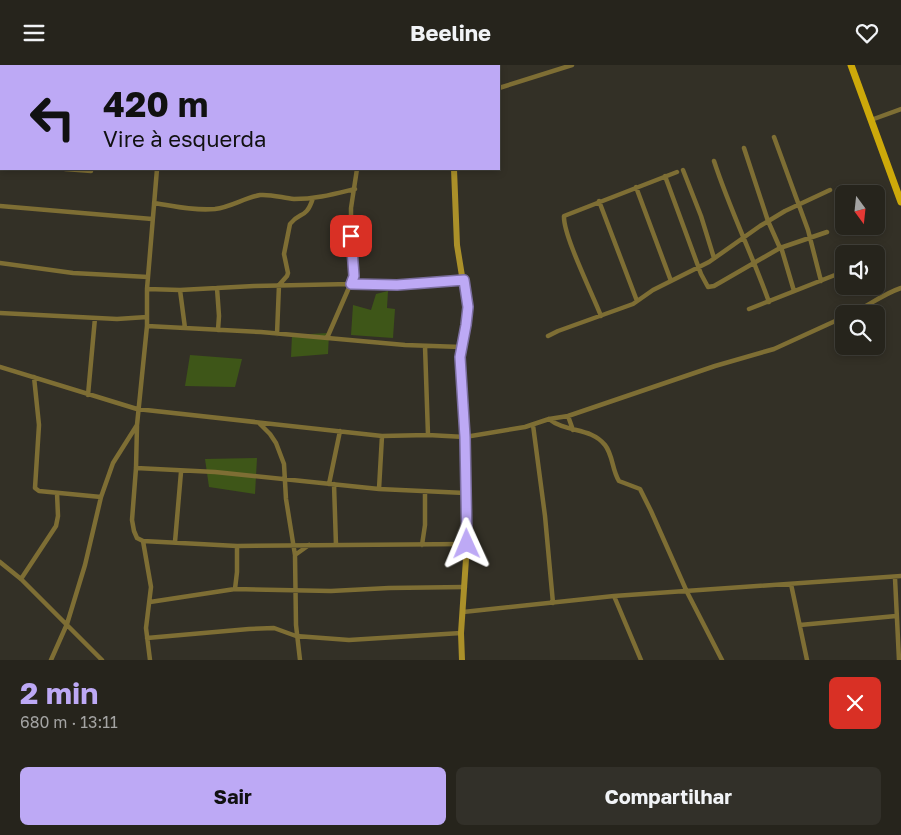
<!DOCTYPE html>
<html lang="pt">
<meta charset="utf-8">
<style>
:root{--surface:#26241c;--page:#323029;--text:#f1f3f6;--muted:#a4a4a3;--line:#42413b;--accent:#bda9f5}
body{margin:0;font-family:"Golos Text",sans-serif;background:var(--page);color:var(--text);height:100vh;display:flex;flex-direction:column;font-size:19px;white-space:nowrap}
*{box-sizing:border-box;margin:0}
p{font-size:16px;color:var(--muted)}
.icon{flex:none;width:28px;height:28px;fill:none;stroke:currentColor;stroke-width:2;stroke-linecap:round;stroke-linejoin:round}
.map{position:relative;height:595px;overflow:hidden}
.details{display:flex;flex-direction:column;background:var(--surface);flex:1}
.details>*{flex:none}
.top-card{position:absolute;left:0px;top:0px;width:500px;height:105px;box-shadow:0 2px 8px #0003,0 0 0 1px var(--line);background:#bda9f5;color:#111;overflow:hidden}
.needle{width:32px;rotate:165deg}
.buttons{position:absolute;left:835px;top:120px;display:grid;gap:10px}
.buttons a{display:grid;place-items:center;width:50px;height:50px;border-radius:8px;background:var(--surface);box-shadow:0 2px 8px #0003,0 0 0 1px var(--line);font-size:25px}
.pin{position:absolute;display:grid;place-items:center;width:42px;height:42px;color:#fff;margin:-21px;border-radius:10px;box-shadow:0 2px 8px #0006}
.me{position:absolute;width:55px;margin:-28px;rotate:359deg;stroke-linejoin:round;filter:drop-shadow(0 0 4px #0008)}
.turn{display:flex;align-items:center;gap:18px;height:105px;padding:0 20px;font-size:22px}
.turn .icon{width:65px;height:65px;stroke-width:2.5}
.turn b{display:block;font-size:35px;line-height:42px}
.round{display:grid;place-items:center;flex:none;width:52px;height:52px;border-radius:8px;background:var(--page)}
.head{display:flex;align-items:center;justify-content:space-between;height:85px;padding:0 20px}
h1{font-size:30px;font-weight:700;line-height:38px;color:var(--accent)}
.cta{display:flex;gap:10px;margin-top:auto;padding:10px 20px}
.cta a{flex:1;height:58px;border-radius:8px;background:var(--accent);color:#111;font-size:20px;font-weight:700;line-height:58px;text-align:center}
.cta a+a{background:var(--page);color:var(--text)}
header{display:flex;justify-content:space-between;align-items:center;height:65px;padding:0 20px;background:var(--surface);font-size:22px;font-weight:700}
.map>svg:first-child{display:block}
</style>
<header><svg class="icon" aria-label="menu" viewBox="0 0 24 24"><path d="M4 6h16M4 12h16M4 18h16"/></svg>Beeline<svg class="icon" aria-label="heart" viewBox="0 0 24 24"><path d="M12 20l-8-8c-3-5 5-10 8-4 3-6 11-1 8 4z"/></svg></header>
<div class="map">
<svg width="901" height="595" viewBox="0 0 901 595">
<rect width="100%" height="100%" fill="#333026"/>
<path fill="#3e5618" d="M388 226 387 243 395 244 393 273 351 270 353 240 371 245 376 229Z
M329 268 328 289 291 292 292 270Z
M190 290 242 294 235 322 185 321Z
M257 393 255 429 209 422 205 394Z"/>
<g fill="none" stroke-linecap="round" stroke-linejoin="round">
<path stroke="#7e6e34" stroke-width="4.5" d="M348 0V1
M439 0V1
M168 1V0
M336 1 344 0
M0 21H1
M499 23 572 0
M871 55 901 44
M0 56H1
M774 72 808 165 821 216
M744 83 768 156 780 183
M714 96C730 145 752 189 769 237
M0 100H1
M65 104 91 106
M683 105 701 151 714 193
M665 111 701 209 708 222 714 221 780 183 827 167
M636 122 671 216
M599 136 637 236
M154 138C173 141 195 146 215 144 231 142 244 133 260 130 271 129 283 133 294 134 316 134 334 129 355 124
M0 141 152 154
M781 182 794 226
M0 198 73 208 148 212
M217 223 219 251 218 265
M147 224 180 225 254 221 351 219 397 220 464 215
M180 225 185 263
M749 244 835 210 844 204
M0 248 117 254 147 252
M851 249C868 241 883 229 901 223
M601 251C593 230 563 170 564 151L677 107
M147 261 261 267 405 280 461 282
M277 269 279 220 287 211 288 208 284 189 290 159C300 146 306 155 313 133
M548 271 558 266 633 239 653 225 709 197 760 161 785 146 830 125
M327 273 354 211 351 171V143L357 104
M425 281 428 370
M0 302 137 344 382 371 428 370 465 372 525 362 549 354 568 351 715 301 774 284 844 252
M34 312 39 360 35 423 39 426 101 432
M88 330 95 253
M568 351 573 365
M549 354C566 368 591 362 605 380 613 390 612 405 619 416L640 424 651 446 687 527 722 595
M259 358 270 369 276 378 284 399 286 434 295 490 296 560 300 595
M533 360 545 451 553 538
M137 361 136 403 132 455 134 466 137 473 143 476 151 522 146 563 150 595
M136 403 215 407 379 424 465 428
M329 419 340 366
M334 419 336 480
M379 424 382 371
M143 476 237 481 467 479
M175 477 181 407
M422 480 425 460V427
M295 490 309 480
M0 497 21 514 102 595
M895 513 899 595
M21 514 56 461 58 451 57 428
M791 519 807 595
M235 524 237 507V481
M614 531 641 595
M150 537 235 524 331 526 389 523 465 522
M463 547 614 531 901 511
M800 560 896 551
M147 573 249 564 274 563 296 571 349 575 461 568
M51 595 67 559 85 500 101 432 113 398 137 360 147 261V224L157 104"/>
<path stroke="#ab9029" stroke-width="6" d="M478 1V0
M454 104 457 180 467 242 460 292 465 372 467 479 461 568 462 595"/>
<path stroke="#cda90a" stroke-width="7" d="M851 0 901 137"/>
</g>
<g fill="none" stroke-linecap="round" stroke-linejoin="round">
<defs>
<path id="route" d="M351 171 354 211 351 219 397 220 464 215 468 242 466 260 460 292 465 372 467 479"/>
</defs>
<use href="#route" stroke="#7b6e9f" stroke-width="12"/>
<use href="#route" stroke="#bda9f5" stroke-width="9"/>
</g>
</svg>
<div class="buttons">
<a><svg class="needle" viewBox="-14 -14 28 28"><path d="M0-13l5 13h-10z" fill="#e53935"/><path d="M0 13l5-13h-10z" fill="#a4a4a3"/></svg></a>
<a><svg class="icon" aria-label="sound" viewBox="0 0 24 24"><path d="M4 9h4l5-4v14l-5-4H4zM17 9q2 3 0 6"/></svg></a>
<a><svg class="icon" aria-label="search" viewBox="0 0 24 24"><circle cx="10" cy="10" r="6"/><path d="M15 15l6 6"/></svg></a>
</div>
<div class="pin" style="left:351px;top:171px;background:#d93025"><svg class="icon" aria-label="arrive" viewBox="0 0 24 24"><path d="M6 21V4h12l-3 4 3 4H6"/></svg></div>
<svg class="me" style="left:467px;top:479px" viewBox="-20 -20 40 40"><path d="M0-17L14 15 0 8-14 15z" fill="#bda9f5" stroke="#fff" stroke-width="4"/></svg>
<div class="top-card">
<div class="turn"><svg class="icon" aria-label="left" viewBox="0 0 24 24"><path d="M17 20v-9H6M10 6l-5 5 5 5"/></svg><div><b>420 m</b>Vire à esquerda</div></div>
</div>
</div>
<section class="details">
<div class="head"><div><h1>2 min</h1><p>680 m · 13:11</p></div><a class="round" style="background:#d93025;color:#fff"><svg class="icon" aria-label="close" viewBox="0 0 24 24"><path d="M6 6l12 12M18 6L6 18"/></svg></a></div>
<div class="cta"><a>Sair</a><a>Compartilhar</a></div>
</section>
